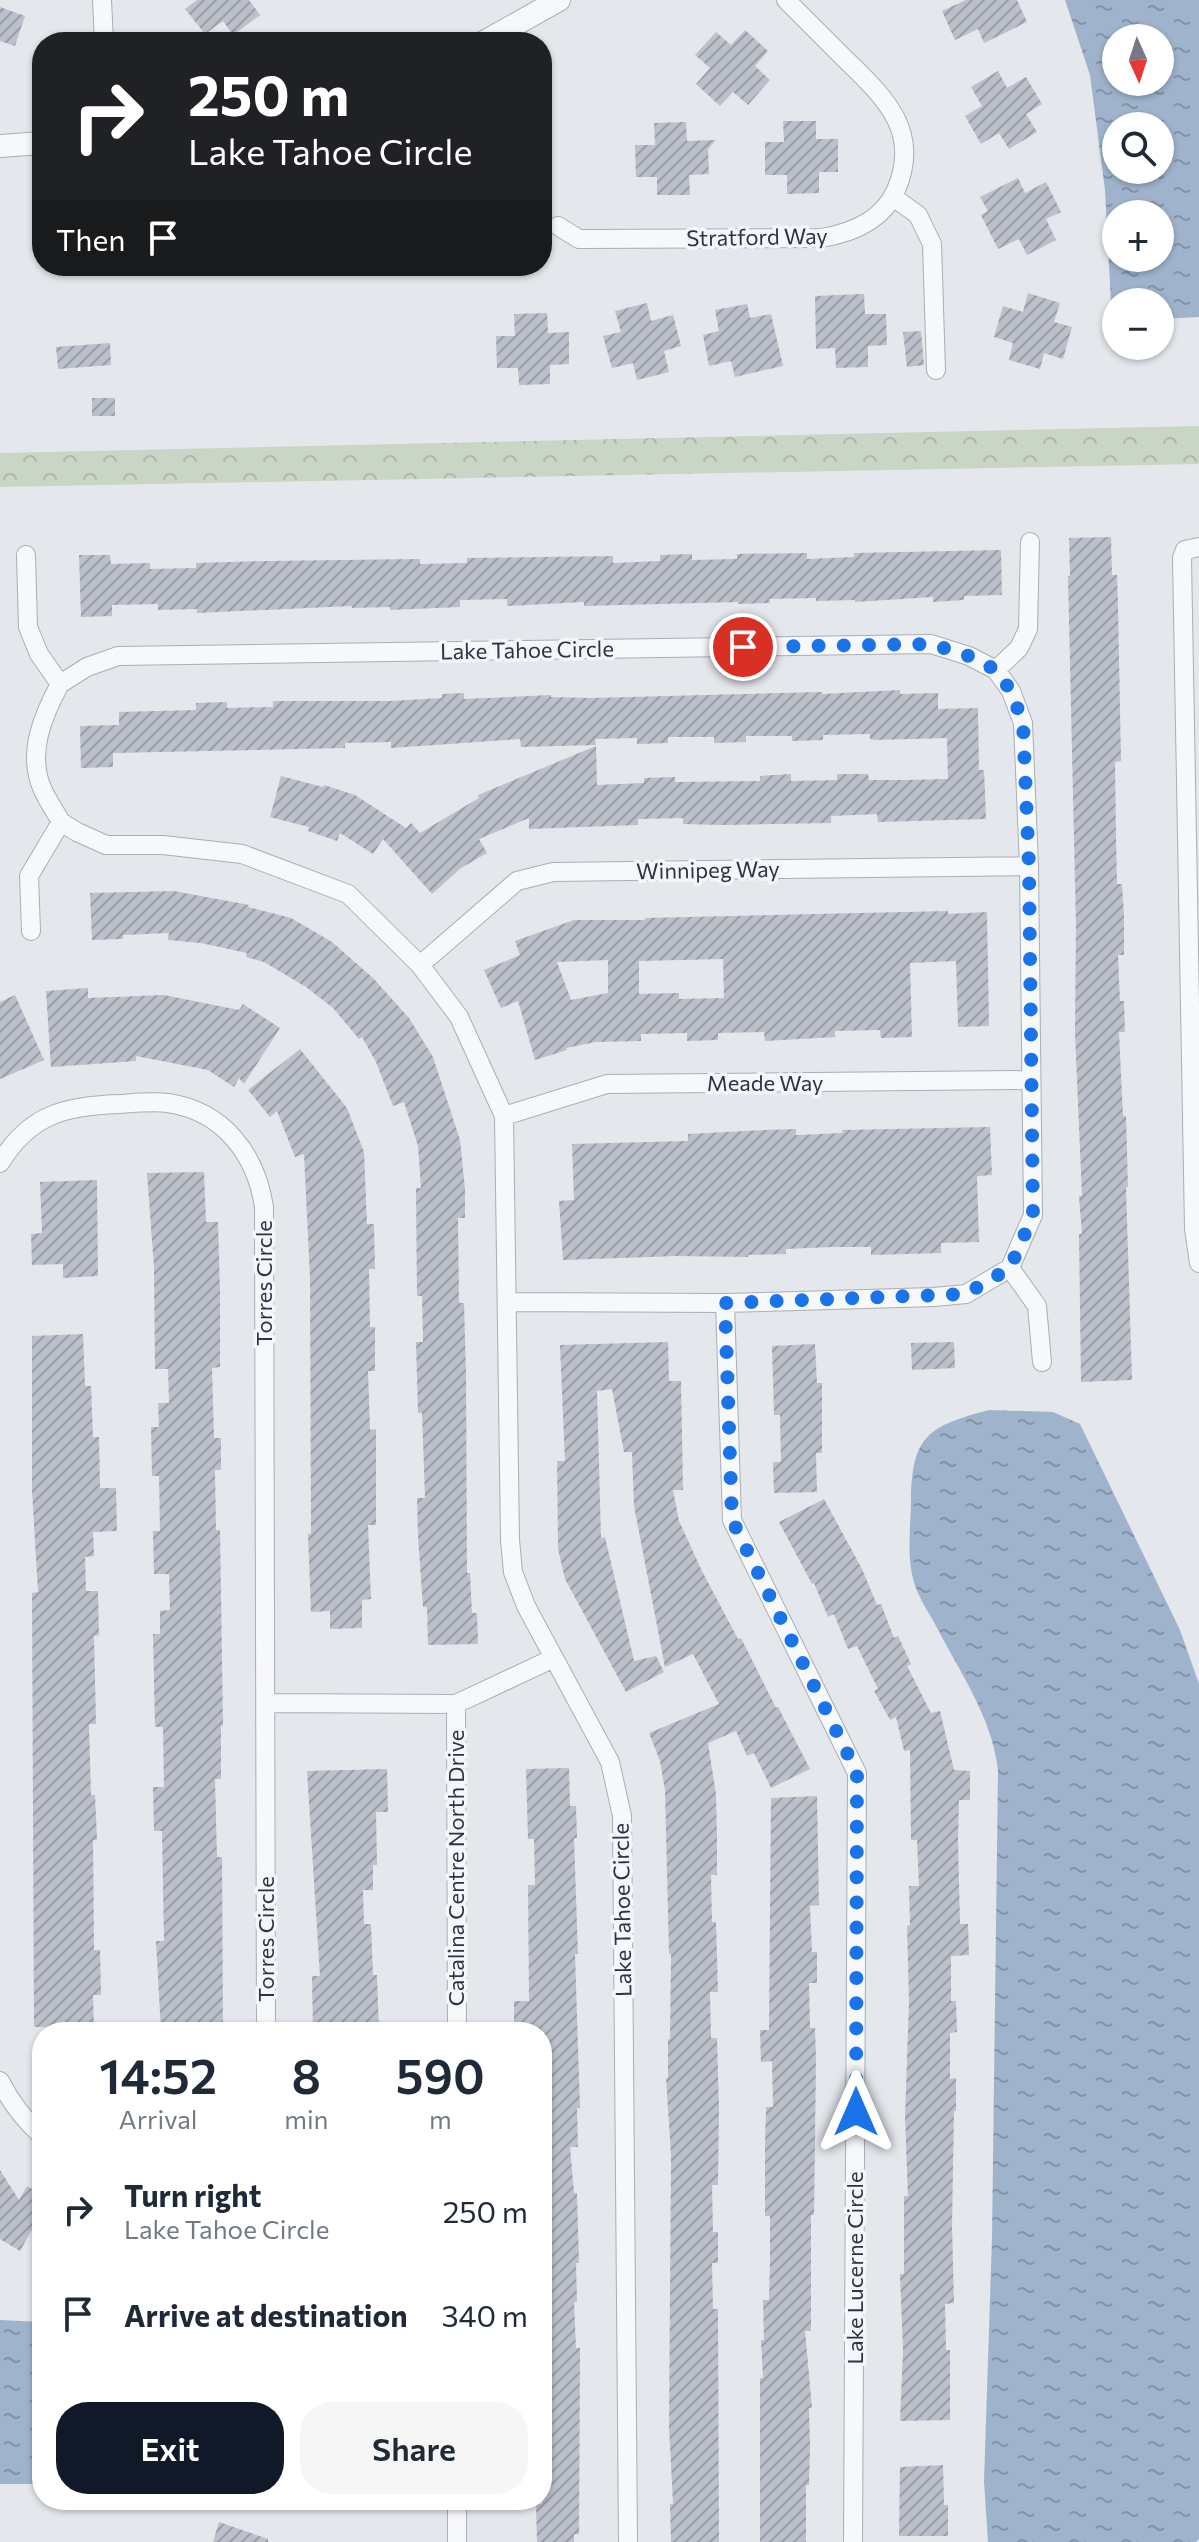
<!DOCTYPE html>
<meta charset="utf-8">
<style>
:root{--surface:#fff;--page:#f6f6f7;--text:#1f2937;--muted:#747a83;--accent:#111827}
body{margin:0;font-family:Commissioner,sans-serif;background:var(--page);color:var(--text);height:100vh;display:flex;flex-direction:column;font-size:30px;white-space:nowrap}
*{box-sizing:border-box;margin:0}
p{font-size:26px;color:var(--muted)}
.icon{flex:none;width:44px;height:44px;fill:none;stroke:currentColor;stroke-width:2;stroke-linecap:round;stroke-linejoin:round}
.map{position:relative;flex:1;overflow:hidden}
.sheet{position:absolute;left:32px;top:2022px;width:520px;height:488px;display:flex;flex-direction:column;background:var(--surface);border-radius:32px;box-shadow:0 2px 6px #0004}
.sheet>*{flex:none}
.top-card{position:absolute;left:32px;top:32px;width:520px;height:244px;border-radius:32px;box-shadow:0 2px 6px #0004;background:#202124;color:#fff;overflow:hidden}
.needle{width:52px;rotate:177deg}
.tools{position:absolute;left:1102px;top:24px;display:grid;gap:16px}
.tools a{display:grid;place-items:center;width:72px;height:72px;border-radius:50%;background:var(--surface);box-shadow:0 2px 6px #0004;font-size:40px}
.pin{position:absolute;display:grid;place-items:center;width:68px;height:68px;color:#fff;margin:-34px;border:4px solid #fff;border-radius:50%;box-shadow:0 2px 8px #0007}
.me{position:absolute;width:88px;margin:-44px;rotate:0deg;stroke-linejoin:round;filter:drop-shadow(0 0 6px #0008)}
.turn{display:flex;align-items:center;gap:28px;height:168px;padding:0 24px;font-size:36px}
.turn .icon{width:104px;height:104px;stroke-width:2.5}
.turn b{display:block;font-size:56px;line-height:68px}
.then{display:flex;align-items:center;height:76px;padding:0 24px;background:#0003;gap:16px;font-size:30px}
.eta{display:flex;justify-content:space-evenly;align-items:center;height:136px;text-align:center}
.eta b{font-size:48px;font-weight:600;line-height:56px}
.button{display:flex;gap:16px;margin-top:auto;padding:16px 24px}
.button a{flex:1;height:92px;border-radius:32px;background:var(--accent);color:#fff;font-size:32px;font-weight:600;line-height:92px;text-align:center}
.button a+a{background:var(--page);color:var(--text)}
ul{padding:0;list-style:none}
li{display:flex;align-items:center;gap:24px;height:104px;padding:0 24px}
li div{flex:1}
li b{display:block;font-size:30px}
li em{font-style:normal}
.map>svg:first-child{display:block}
</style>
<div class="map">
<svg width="1199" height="2542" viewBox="0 0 1199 2542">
<defs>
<pattern id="park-crowns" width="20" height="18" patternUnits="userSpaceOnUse" patternTransform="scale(2)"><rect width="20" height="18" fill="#c9d6c5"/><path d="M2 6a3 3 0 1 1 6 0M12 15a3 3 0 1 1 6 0" fill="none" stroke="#adb8ab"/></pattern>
<pattern id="water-ripples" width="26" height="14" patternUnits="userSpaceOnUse" patternTransform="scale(2)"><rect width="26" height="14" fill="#9fb4cc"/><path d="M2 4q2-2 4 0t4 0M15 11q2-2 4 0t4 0" fill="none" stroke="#8293a7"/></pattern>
<pattern id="building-hatch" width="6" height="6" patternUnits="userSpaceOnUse" patternTransform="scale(2)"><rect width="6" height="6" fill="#bbc0ca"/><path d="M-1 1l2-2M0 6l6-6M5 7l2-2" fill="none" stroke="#989da6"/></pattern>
</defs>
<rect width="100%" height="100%" fill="#e4e7ec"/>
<path fill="url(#park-crowns)" d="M1199 426V464L0 487V453Z"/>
<path fill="url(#water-ripples)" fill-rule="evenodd" d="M1065 0H1199V317L1160 319V302H1116V321H1112L1105 190 1090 75ZM1116 38H1160V82H1116ZM1116 126H1160V170H1116ZM1116 214H1160V258H1116Z
M989 1410 1053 1412 1080 1424 1180 1630 1199 1684V2539L1196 2542H988L984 2481 992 2238 998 1770C992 1717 959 1671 935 1624 926 1608 915 1592 912 1574 907 1550 911 1524 911 1500 912 1435 929 1426 989 1410Z
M0 2320 42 2322V2484H0Z"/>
<path fill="url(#building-hatch)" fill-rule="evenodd" d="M197 0H249L260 15 233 35 223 21 205 34 185 9Z
M966 0H1017L1027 22 984 43 978 29 955 40 942 11Z
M0 7 25 16 15 46 0 41Z
M745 30 768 51 755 66 770 80 748 105 733 92 720 106 696 84 710 68 695 55 716 32 731 45Z
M998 71 1007 88 1026 77 1042 104 1026 114 1037 132 1009 149 999 133 981 144 965 116 982 106 971 87Z
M783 121H816V139H838V172H819V193L787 194V175H765V142H784Z
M686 122 687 141 716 140 708 149 709 174 689 175 690 195H657V177H636L635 145H655L654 123Z
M1018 178 1025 193 1046 182 1061 212 1046 219 1056 240 1027 255 1019 239 998 249 981 215 988 211 980 197Z
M1028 293 1060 303 1054 322 1072 327 1063 359 1044 353 1040 369 1009 360 1013 343 994 337 1003 306 1023 312Z
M864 294 865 314H886L887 345 868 346V367L836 368 835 348 816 349 815 296Z
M647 303 651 321 673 315 681 346 664 351 669 372 637 380 633 363 612 368 603 336 621 332 615 311Z
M747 304 750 318 771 314 783 366 735 377 731 361 709 366 703 335 719 331 715 310Z
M547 313 548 333 569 332V364L550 365V384L519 385 518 368H497L496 336H515L514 314Z
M921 331 924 365 907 367 903 332Z
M110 343 111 365 58 369 56 347Z
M92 398H115V416H92Z
M1111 537 1112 575H1117L1118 607 1121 761 1115 762 1116 839 1117 884H1122L1124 916V955H1118L1120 1001H1124L1125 1032H1119L1123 1116H1126L1128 1187H1126L1132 1380 1081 1382 1079 1234H1082L1079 1196H1082L1075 1033 1076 925 1068 576H1070L1069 538Z
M1001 550 1002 595 964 596V600L933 602V597L855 602V600L816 601V598L769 599 770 603 738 604V602L584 606V602L507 606V599L460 600V607L390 610V607L352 608V606L197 613V609L158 610V604L112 605V616L81 617 79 555H110L111 564 150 563V569L196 568V563L266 561 420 559V564L467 563V558L613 556V563L660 561V555L692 554V560L737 559V554L807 553V559L854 557V553Z
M900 690V694L938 693V709L978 708 979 770H984L986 819 878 822 877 814 831 816V823L723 825 683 824V818L638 819V825L529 829V818L479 839 487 853 461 868 432 894 383 839 373 854 340 833 337 841 308 831 309 827 270 817 281 776 323 787 324 785 355 795 406 828 411 823 420 833 479 798 478 795 596 746 597 785 644 783V778L675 777V782L760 781V776L791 774V781L837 780V774H868L869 780H907L948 779 947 738 875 740 870 739V734L823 735V740L792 741V736H746V742L714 743V737H668V743L637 744V738L595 739 596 745 521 747 520 739 391 748V742L345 743V748L113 753V767L81 768 80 726 119 725V712L196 710V703L227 702V708L273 707V701H390L442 698V694L464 693V699L551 695V697L590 698 822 692V694Z
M174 891 249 905 248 907 291 918 332 942 373 978 409 1018 433 1057 460 1140 465 1189V1218H458L459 1303H464L466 1372 467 1573H470L472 1613H477L478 1644 428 1645 427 1607H423L418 1536 417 1498H425L422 1413H418L416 1342H423L422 1296H417L416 1188H421L418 1146 404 1102 393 1106 376 1062 362 1037 359 1039 333 1008 306 987 264 962 246 957 247 953 201 943 168 940 169 933 123 935V939L92 940 90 893Z
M948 911V914L987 912 989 1026 958 1027 956 961 910 963 912 1037 881 1038 880 1030 835 1031V1037L765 1041 764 1032 718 1033V1040L687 1041V1033L641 1034V1041L596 1042 566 1048 567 1050 535 1060 518 1001 501 1008 484 970 520 955 515 941 574 920H645V918ZM723 959 724 998 679 999V993L639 994V961ZM608 960V993L571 1000 557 962Z
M88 988V998L164 995 239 1010 243 1004 280 1028 244 1084 239 1078 234 1087 208 1070 136 1056V1061L51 1067 46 991Z
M15 995 44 1060 0 1079V1002Z
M300 1049 347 1108 364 1152 367 1224H374L375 1269H369L370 1327H375V1371H368L370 1430 376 1429V1525H368L371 1599 362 1600V1628L330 1629V1611L311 1612 308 1534H311L310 1277 304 1154 295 1157 277 1111 270 1117 248 1090Z
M990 1127 992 1175 977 1176 979 1242 941 1243V1253L871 1255V1247H832L786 1249V1254L748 1255V1257L677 1256 563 1260 559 1201 574 1200 572 1144 688 1141V1134L765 1130 796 1129V1135L843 1133 842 1130Z
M204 1172 206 1222H218L220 1292V1367L212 1368 214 1438H221V1470H215L216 1530H220L223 1726H221V1779H215L217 1857H222L223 2032H161L156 1941H164L162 1831H154L153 1787H164L163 1727H155L153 1634H160V1611L170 1610 169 1574H154L153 1531H160L159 1476H152L151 1427H159L158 1403H169L168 1369H155L154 1267 147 1173Z
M97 1180 98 1276 63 1278V1264L32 1265 31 1234 42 1233 40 1182Z
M83 1334 85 1386H91L93 1437H99L100 1488H116L117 1531 93 1532 94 1556 85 1557 86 1591H98L99 1635 94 1636 96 1724H89L91 1795H95L97 1840H93L94 1950H100L101 1995H93L94 2032H58V2027H34L32 1593 38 1592 32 1490V1336Z
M668 1342 669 1381H681L683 1490H673L679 1521 702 1571 738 1639 741 1638 776 1708 778 1707 810 1769 771 1788 754 1753 747 1756 736 1731 708 1743 716 1794 717 1837V1875H711L712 1922H716L718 1992H710L711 2038H717L719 2108 718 2185H712L713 2232H718V2263H712L713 2309H718L719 2542H671L670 2504H673L669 2426 671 2155 666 2078H668V2039H670L671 1954H669L665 1790 660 1761 649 1733 719 1704 693 1654 665 1667 634 1506 632 1452H624L612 1389 597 1391 601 1538 605 1537 634 1661 656 1656 664 1672 626 1692 565 1579 558 1549 557 1461H565L560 1345Z
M954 1342 955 1368 912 1370 911 1343Z
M815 1344 817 1383H822V1453H816L817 1492 774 1493 773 1462H781L780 1415H774L772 1346Z
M824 1499 862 1569 877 1605 881 1604 894 1638 898 1636 911 1664 907 1666 931 1713 940 1711 954 1770 970 1771V1800H959L958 1839 960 1924H968L969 1955 951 1956V2001H956L957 2032 950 2033V2079L956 2078V2111H954L952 2226 954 2303 945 2304 946 2350H950V2420L900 2421 903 2351 900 2274H904V2196H908L905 2118 909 2002 907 1926 910 1925 909 1886H919L917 1840H911L910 1750 904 1751 896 1717 890 1720 874 1691 878 1689 857 1646 848 1649 834 1614 828 1617 814 1583 812 1584 779 1522Z
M569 1768 570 1806H576L577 1838H574L578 1954H575L580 2108H577L578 2147H570L574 2193H577L579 2263H576L577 2302H574L576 2348H580L579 2534H574V2542H537L536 2504H542V2031L514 2032V2001H529L528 1885H535L534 1839H528L526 1769Z
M387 1769 388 1812H376L377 1865H373V1890H363L364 1924H371L373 1975H377L379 2032H313L312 1976H320L307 1771Z
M817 1796 819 1905 810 1906 812 1952H817V1983H809L810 2028H815L816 2060 814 2215H811V2331H805L812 2408H809L810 2447 809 2485H806V2542H760V2378H763L761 2340H764L763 2300H769L770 2261V2216H765V2145L766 2107H773L772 2061 761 2062 760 2030H769L771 1798Z
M0 2170 19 2200 27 2186 42 2195V2212L20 2251 0 2239Z
M943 2465 944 2505H948V2536H899L900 2467Z
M219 2522 268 2539V2542H213Z"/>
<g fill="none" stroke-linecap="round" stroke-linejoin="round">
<defs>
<path id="minor" d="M102 0 104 42
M893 197 918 215 932 244 936 370
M558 226 579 239 821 238C852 233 883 220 896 190 922 130 883 96 843 57 824 38 805 19 786 0
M1030 542 1028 629 1019 648 996 670 1011 691 1023 723 1029 866 1033 1215 1010 1268 1037 1306 1042 1362
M1199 547 1185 550 1182 558 1194 1229 1199 1263
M26 555 28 627 39 654 60 684C43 715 27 753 42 788 47 800 55 811 61 822L29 876 31 931
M60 684 87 667 118 656 931 644 969 656 996 670
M61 822 77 832 106 845H163L242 854 348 894 420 965 459 1017 504 1116 510 1540 513 1572 526 1606 610 1762 622 1816 628 2542
M420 965 517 881 553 872 1029 866
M504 1116 607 1084 1031 1080
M0 1163C30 1114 65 1106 119 1104 135 1103 152 1101 168 1103 223 1111 256 1154 264 1207L266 2032
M508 1302 725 1303 934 1297 966 1294 1010 1268
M725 1303 732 1520 857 1773 853 2542
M266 1703 456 1704 554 1658
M456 1704 457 2032
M0 2081C11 2103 23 2119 42 2136
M457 2500V2542"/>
<path id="tertiary" d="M484 42 559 0
M0 146 42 143"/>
</defs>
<use href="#minor" stroke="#a9aeb7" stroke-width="20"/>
<use href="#tertiary" stroke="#a9aeb7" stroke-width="24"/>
<use href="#minor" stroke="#f7f8fa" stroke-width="18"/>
<use href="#tertiary" stroke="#f7f8fa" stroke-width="22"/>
</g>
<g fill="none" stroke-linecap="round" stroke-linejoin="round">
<path stroke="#1a73e8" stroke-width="14" stroke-dasharray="0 25.2" d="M743 647 931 644 969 656 996 670 1011 691 1023 723 1029 866 1033 1215 1010 1268 966 1294 725 1303 732 1520 857 1773 856 2112"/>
</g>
<g text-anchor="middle" stroke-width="7" stroke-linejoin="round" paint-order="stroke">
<g font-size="22" fill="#2b3445" stroke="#f4f6f9">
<text transform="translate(757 237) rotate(-1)" y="8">Stratford Way</text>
<text transform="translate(527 650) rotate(-1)" y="8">Lake Tahoe Circle</text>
<text transform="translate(708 870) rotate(-1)" y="8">Winnipeg Way</text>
<text x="765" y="1091">Meade Way</text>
<text transform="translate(264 1283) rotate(-90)" y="8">Torres Circle</text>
<text transform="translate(456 1868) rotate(-90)" y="8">Catalina Centre North Drive</text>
<text transform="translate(622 1910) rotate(-91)" y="8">Lake Tahoe Circle</text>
<text transform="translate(266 1939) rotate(-90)" y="8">Torres Circle</text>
<text transform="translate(855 2268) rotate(-90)" y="8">Lake Lucerne Circle</text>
</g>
</g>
</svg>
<div class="tools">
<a><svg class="needle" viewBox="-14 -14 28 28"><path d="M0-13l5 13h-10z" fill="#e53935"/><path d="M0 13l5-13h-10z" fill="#747a83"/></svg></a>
<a><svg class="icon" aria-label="search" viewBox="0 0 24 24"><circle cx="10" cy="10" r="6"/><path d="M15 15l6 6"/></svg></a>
<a>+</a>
<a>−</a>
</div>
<div class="pin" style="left:743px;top:647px;background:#d93025"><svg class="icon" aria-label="arrive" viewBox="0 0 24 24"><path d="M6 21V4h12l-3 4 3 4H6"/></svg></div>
<svg class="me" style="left:856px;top:2112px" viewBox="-20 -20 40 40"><path d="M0-17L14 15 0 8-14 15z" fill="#1a73e8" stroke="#fff" stroke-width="4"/></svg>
<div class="top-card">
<div class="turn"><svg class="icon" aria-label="right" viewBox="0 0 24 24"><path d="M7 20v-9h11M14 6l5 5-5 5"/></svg><div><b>250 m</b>Lake Tahoe Circle</div></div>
<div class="then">Then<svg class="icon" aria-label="arrive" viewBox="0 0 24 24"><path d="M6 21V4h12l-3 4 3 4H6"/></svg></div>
</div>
<section class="sheet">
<div class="eta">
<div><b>14:52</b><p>Arrival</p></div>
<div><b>8</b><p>min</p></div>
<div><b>590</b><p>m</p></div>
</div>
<ul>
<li><svg class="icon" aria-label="right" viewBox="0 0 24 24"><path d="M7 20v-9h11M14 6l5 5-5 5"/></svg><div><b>Turn right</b><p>Lake Tahoe Circle</p></div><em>250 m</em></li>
<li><svg class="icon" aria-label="arrive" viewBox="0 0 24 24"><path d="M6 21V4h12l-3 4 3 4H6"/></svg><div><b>Arrive at destination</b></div><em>340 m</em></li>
</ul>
<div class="button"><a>Exit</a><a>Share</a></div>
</section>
</div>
